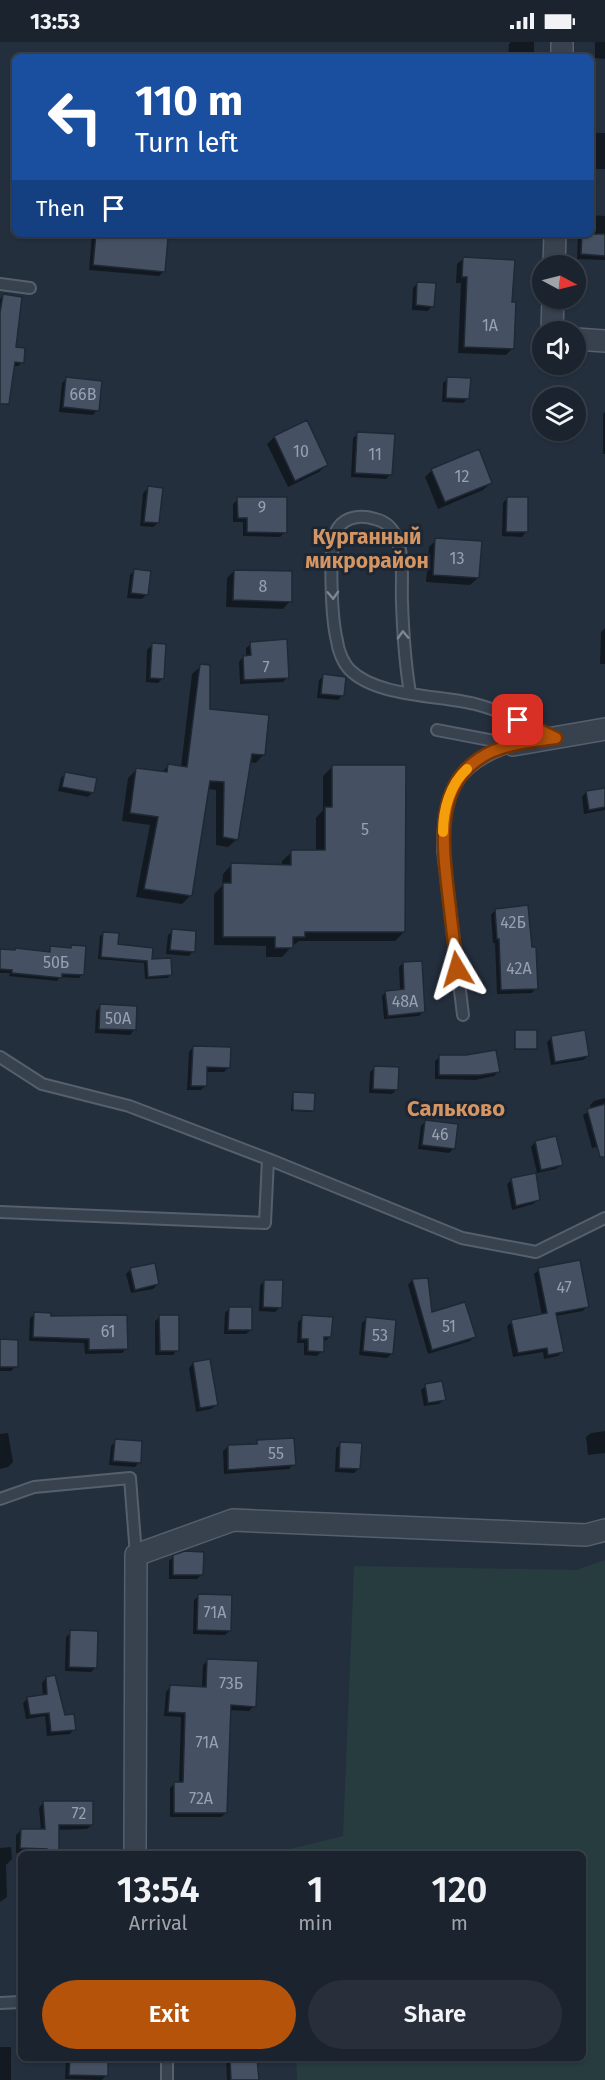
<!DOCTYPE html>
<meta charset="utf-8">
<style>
:root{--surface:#1b232e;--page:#282f3a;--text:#f1f3f6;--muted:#a0a4aa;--line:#39404a;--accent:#b45309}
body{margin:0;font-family:"Fira Sans",sans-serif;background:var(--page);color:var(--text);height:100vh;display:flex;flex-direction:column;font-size:22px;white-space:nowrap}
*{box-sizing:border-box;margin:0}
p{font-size:20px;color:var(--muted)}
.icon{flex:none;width:33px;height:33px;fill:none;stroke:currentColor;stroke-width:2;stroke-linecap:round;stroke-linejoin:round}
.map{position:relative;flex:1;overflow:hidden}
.drawer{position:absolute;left:18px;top:1809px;width:568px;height:210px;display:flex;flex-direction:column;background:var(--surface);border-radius:9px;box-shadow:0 2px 4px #0004,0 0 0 2px var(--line)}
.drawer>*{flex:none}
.top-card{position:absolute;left:12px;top:12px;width:582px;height:183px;border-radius:9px;box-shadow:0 2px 4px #0004,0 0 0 2px var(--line);background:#1a4fa0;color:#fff;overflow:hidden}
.needle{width:39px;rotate:97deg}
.fabs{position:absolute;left:532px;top:213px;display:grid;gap:12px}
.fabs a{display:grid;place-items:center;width:54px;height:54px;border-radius:50%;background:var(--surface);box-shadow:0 2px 4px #0004,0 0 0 2px var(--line);font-size:30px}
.pin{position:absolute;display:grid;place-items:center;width:51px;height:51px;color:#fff;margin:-26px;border-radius:12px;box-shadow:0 3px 9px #0006}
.me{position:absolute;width:66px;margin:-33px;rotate:353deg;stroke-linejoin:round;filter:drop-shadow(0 0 4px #0008)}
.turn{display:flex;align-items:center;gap:21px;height:126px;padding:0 24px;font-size:27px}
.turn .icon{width:78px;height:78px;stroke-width:2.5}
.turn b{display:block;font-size:42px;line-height:51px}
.then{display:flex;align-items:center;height:57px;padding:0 24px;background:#0003;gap:12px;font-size:22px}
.eta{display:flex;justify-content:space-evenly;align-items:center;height:102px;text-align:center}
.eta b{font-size:36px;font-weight:600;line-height:42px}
.button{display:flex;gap:12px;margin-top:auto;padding:12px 24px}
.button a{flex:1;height:69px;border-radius:36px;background:var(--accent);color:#fff;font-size:24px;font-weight:600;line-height:69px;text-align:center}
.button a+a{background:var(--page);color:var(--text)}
.status{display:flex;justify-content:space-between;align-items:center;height:42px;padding:0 30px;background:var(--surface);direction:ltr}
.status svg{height:16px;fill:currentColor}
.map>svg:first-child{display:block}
</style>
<div class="status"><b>13:53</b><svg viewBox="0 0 49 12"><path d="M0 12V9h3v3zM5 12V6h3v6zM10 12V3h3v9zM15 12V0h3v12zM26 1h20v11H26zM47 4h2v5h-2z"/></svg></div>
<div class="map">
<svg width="605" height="2038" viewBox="0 0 605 2038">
<rect width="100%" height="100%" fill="#242f3e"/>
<path fill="#263c3f" d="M605 1518V2038H297L296 2016H584V1812H291L290 1807 343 1794 354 1524 576 1528Z"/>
<path fill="#0007" d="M511 0H534V15H508L509 2Z
M595 0H605V17L595 16Z
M591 91H605V127H591Z
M591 173 605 174V218L577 217 578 192H591Z
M92 192H167L164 229 159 234 89 228Z
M464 216 510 261 512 307 506 313 458 311 461 241H456L457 222Z
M418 241 432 264 428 269 412 268 413 246Z
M3 254 14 306 22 320 18 324H13L0 346V257Z
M67 336 97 368 93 373 59 370 62 341Z
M448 336 468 356 463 361 442 360 443 341Z
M605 370V412H603V372Z
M358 392 391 432 386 437 351 435 353 396Z
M274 395 326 423 319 430 288 445 267 402Z
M432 428 491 441 483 448 438 467 425 435Z
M148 446 158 481 153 485 140 484 143 451Z
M507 456 526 490 522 495 502 494 503 461Z
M238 457 285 490 280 495 243 494V480H233V462Z
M436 498 478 536 470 543 426 540 429 505Z
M134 529 146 553 142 557 127 556 130 533Z
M234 529 290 559 283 567 226 565 227 536Z
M605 586V622H600L601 590Z
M251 602 287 636 283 640 240 642 239 620 243 615H246V606Z
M152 603 163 636 158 641 146 640 147 608Z
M201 624 208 668 264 712 256 721 249 720 237 797 228 805 216 803V748L208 747 191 853 182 862 136 855 150 783 122 779 128 736 137 727 161 731 169 723 181 725 192 632Z
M324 634 342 654 338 658 317 656 319 638Z
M333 724 404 890 395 899H299L292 904 282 915H266V904L214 903V852L222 844 223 832 232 822 282 824V819L292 810H316V776L323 768V734Z
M66 731 92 751 88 755 58 749 61 736Z
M605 747V768L584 772 582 755 586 750Z
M495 868 536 946 532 951 497 952 495 901H493L491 873Z
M173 889 193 909 189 914 166 912 168 893Z
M104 891 116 903 151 919 171 933 167 936 145 937 144 921 98 917 100 894Z
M72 904 82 933 79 936 60 935 57 939 9 934 10 931H0V908L47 911 51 906 69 907Z
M403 921 423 970 419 974 384 977 382 954 386 950 400 949 399 925Z
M101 964 134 988 130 993 95 991 96 969Z
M516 990 536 1006 534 1008H514V992Z
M552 995 588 1014 583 1018 551 1023 547 1000Z
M193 1005 228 1026 224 1030H206L205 1044 201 1048H187L189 1010Z
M440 1014 498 1030 494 1034 475 1038 435 1037V1019Z
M375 1025 397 1047 392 1052 369 1051 370 1030Z
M294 1052 313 1068 311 1070 291 1069 292 1054Z
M605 1056V1103L592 1106 583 1073 591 1068 590 1063 594 1059Z
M425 1080 454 1106 449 1111 418 1107 421 1084Z
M535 1100 561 1123 556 1127 537 1131 531 1105Z
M512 1138 538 1158 533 1162 512 1168 507 1142Z
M131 1227 158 1242 153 1247 131 1251 126 1232Z
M539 1228 587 1264 583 1269 555 1274 563 1309 558 1314 544 1317 543 1310 513 1315 507 1284 512 1280 542 1274 534 1232Z
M427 1237 430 1272 474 1295 470 1299 428 1312 408 1243 412 1238Z
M264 1239 280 1265 275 1270 259 1269 260 1244Z
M229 1267 251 1288 246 1292H224L225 1271Z
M35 1272 50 1275 126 1307 122 1311 85 1312 84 1301 29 1299 30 1276Z
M160 1275 177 1308 173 1313H155V1279Z
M303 1275 330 1295 325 1299H323L322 1309 317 1314 304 1313V1301H297L298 1280Z
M366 1277 392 1311 387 1316 359 1313 362 1281Z
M0 1299 16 1324 11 1329H0Z
M193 1321 216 1363 211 1367 196 1370 189 1326Z
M426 1344 444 1357 439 1362 424 1364 421 1348Z
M605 1389V1411L588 1413 586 1395 591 1391Z
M8 1391 13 1420 8 1425 0 1427V1392Z
M116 1399 139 1420 135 1425 109 1423 111 1404Z
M258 1400 294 1422 289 1427 224 1432 223 1409 228 1404 254 1403Z
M341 1402 359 1426 354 1431 335 1430 336 1406Z
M174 1514 201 1533 197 1537H169V1519Z
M199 1554 230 1588 225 1593 193 1592 194 1558Z
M71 1590 96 1625 91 1630 65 1629 66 1595Z
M208 1618 254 1664 249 1669 229 1668 226 1771 221 1775H170V1746L175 1741H179L181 1675 164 1674 166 1650 170 1645 202 1646 203 1623Z
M46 1636 63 1674 74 1687 70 1692 47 1694 45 1674 26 1677 23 1661 28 1656 43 1654 42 1641Z
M43 1761 92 1783 87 1787 57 1788V1812L16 1811V1793L21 1788H41L39 1766Z
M11 1805 12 1817 6 1823 7 1855 0 1860V1806Z
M0 2005H11V2038H0Z
M66 2016H107L106 2033 102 2038 65 2037Z
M226 2016H256L257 2038H227Z"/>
<path fill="#455162" stroke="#1f2835" stroke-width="1.5" d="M96 192H120L168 196 165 230 93 223Z
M582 192H605V214L581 212Z
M463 215 515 218 512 260H516L514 307 464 305 467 235H462Z
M417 240 436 241 434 265 416 263Z
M3 252 22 255 16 305 25 306 24 321 15 320 9 362H0V271Z
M66 335 102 339 99 369 63 365Z
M447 335 471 336 469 357 446 356Z
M307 378 328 423 295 439 274 394Z
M357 390 395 392 392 433 355 431Z
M479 407 492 441 445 460 431 427Z
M148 444 163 446 159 481 144 480Z
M237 455H287V491L247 490V476H238Z
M507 455H528V490H506Z
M435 496 482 499 479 536 433 533Z
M134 527 151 529 148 553 131 551Z
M234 528 292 529V560L233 558Z
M287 597 289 636 244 638 243 614 251 613 250 600Z
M152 601 166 602 164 637 150 636Z
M200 622 210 623V667L269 673 265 713 252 712 238 798 223 795 224 740 210 739 192 854 144 847 158 775 130 771 136 726 167 730 168 722 187 725Z
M323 632 346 635 344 654 321 652Z
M332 723H406L405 890H305V895H293V906H275V895H223V841H231V821L291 823V808H325V765H332Z
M65 730 97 736 94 751 62 745Z
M605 746V765L589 768 586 749Z
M528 863 532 905H536L538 947 501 948 499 897H497L495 867Z
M172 887 196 889 195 910 170 908Z
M103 890 119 891 118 902 153 906 152 917 171 916 172 933 148 935 147 919 101 915Z
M71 903 86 904 84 933 62 932V936L12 931V928L0 927V907L15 908V906L50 910V904L71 906Z
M422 919 425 970 388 974 385 949 404 947 403 920Z
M100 962 137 964 136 988 99 987Z
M515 988H537V1007H515Z
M585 988 589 1014 555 1020 551 994Z
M193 1004 231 1005 230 1026 207 1025V1044H191Z
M496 1008 500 1030 480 1033H439V1013H466Z
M374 1024 399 1025 398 1048 373 1047Z
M293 1050 315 1051 314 1069 293 1068Z
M605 1062V1115H600L587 1067Z
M425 1078 458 1082 455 1107 422 1103Z
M556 1094 563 1123 541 1128 535 1099Z
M536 1131 540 1158 516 1164 511 1136Z
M580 1218 589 1265 556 1271 564 1310 548 1313 547 1306 518 1311 511 1278 547 1271 538 1226Z
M155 1221 159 1242 135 1248 130 1226Z
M428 1236 432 1270 465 1260 476 1295 432 1308 412 1237Z
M264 1238H283L282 1266 263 1265Z
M229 1265H252V1288H228Z
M34 1270 51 1271V1274L127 1273 128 1307 89 1308V1297L33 1295Z
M159 1273H179V1309H160Z
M302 1273 333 1275 331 1295H324V1310L308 1309V1297H301Z
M366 1275 396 1278 393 1312 363 1309Z
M0 1297 18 1298V1325H0Z
M210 1317 218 1363 200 1366 193 1320Z
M442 1339 446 1358 428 1361 425 1342Z
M294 1396 296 1423 228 1428V1403L257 1402V1398Z
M115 1397 142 1399 141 1421 113 1419Z
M340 1400 362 1401 360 1427 339 1426Z
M185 1509 204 1510 203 1533H173V1513Z
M198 1552 232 1553 231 1589 197 1588Z
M70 1588 98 1589 97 1626 69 1625Z
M207 1617 258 1619 256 1665 231 1663 227 1771H174V1740H183L185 1671 168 1670 170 1643 206 1645Z
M55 1633 65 1673 74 1672 76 1688 51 1690 49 1671 30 1673 27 1655 47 1652 46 1635Z
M43 1759H93V1783H59V1812H47V1807L20 1806 21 1787H45Z
M70 2016H108V2034L69 2033Z
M230 2016H257L259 2038H231Z"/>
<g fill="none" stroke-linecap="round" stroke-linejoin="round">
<defs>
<path id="service" d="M0 242 30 246
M410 651C405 621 403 591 402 560 401 539 405 513 395 493 391 484 384 479 375 477 362 473 346 474 338 486 327 502 332 579 337 599 338 608 343 621 350 628 377 655 439 653 475 662 502 669 527 681 551 694
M437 688 510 702
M463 973 443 809C443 750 455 722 513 703
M0 1015 42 1042 129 1064 268 1117 462 1196 536 1210 605 1176
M0 1170 265 1181 268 1117
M0 1457 34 1445 130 1436 136 1513
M0 1961 21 1960
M167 2016V2038"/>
<path id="minor" d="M562 15V0
M554 224 555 192
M552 290 553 256
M576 297 605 299
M513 703 605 687
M135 1812 136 1513 233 1478 586 1493 605 1488"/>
</defs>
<use href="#service" stroke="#565f6c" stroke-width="14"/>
<use href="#minor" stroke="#565f6c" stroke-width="24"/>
<use href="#service" stroke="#38414e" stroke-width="10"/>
<use href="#minor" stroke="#38414e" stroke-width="21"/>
</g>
<defs><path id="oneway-chevron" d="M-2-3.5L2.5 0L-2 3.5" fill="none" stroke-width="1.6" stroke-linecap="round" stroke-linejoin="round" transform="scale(1.5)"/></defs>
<g stroke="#7c8592">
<use href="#oneway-chevron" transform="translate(333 553) rotate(88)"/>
<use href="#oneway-chevron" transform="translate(403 593) rotate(-92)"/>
</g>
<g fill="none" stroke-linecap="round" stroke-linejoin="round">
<defs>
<path id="route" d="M457 927C454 901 451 875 448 850 442 797 434 735 493 709 513 701 535 699 556 696L518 678"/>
</defs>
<use href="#route" stroke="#753606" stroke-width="15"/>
<use href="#route" stroke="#b45309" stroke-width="10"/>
<path stroke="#f59e0b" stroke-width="10" d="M443 790C443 768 450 742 467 727"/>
</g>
<g text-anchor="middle" stroke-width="6" stroke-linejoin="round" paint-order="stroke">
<g font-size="16" fill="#98a1af">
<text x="490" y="289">1А</text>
<text x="83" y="358">66В</text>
<text x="301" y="415">10</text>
<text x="375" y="418">11</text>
<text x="462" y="440">12</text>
<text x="262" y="471">9</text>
<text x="457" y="522">13</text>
<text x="263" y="550">8</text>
<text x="266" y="631">7</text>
<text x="365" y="793">5</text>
<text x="513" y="886">42Б</text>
<text x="56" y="926">50Б</text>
<text x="519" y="932">42А</text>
<text x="405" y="965">48А</text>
<text x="118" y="982">50А</text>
<text x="440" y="1098">46</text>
<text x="564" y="1251">47</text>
<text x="449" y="1290">51</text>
<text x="108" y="1295">61</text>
<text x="380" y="1299">53</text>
<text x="276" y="1417">55</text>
<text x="215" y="1576">71А</text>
<text x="231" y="1647">73Б</text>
<text x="207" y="1706">71А</text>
<text x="201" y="1762">72А</text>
<text x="79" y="1777">72</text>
</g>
<g font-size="21" font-weight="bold" fill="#d59563" stroke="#1d2633">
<text x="367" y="502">Курганный<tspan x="367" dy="24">микрорайон</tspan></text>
</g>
<g font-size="22" font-weight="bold" fill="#d59563" stroke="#1d2633">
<text x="456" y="1074">Сальково</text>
</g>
</g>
</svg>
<div class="fabs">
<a><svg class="needle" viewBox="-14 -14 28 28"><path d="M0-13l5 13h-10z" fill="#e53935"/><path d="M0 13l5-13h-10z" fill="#a0a4aa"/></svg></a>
<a><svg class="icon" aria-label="sound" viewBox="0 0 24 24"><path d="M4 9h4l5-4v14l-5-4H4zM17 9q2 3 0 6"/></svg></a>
<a><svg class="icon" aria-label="layers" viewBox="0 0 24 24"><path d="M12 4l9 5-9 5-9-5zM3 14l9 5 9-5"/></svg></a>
</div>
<div class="pin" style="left:518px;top:678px;background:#d93025"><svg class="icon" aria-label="arrive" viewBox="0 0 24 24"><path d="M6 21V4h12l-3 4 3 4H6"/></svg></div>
<svg class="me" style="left:457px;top:927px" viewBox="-20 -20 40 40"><path d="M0-17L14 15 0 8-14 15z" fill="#b45309" stroke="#fff" stroke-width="4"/></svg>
<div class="top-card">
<div class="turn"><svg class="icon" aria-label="left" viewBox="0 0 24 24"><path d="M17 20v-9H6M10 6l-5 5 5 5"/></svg><div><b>110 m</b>Turn left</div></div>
<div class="then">Then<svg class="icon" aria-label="arrive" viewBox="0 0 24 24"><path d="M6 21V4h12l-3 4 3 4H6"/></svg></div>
</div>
<section class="drawer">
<div class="eta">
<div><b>13:54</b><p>Arrival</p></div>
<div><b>1</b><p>min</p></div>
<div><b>120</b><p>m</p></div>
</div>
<div class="button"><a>Exit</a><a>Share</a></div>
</section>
</div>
